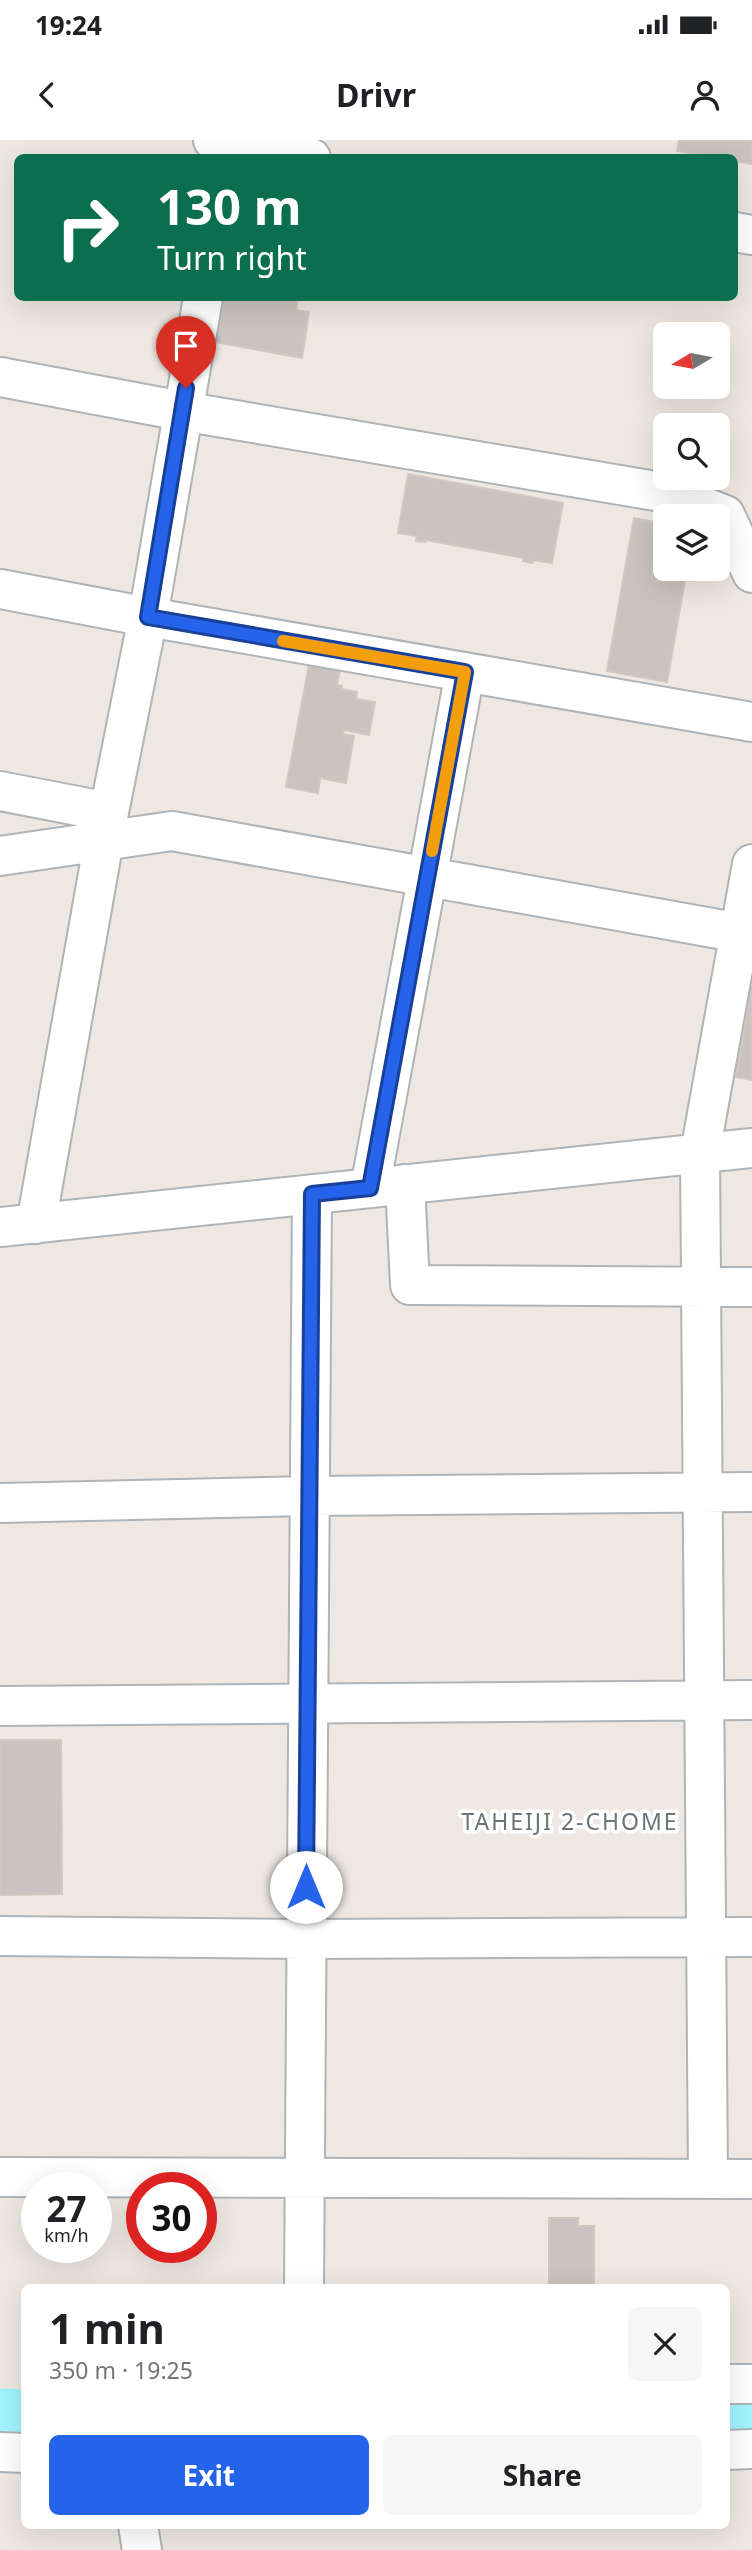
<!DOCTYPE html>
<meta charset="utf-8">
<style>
:root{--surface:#fff;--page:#f6f6f6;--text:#202124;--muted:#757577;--accent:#2563eb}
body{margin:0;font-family:"Noto Sans",sans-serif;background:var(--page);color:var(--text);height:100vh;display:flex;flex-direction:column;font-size:26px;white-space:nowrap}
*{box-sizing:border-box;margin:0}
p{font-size:23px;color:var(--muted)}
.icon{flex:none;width:38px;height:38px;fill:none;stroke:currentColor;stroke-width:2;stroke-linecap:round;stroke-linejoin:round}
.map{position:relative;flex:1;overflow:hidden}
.panel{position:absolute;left:21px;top:2144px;width:709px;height:245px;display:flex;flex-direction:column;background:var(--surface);border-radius:10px;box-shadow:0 7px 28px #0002}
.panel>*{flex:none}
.top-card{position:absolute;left:14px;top:14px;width:724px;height:147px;border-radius:10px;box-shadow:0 7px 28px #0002;background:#0b6e4f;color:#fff;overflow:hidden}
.needle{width:46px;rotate:260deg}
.buttons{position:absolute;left:653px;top:182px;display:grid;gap:14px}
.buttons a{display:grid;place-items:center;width:77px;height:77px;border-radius:10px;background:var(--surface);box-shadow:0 7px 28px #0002;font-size:35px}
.speed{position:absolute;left:21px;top:2032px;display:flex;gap:14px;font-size:35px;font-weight:700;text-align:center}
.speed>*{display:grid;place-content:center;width:91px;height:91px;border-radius:50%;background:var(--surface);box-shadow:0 7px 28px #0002;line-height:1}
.speed small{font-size:18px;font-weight:400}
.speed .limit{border:10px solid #d22;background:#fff;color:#111}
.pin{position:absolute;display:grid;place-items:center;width:60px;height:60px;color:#fff;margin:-72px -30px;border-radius:50% 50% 50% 0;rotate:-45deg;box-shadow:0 0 7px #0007}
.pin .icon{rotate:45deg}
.me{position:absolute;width:77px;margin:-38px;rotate:0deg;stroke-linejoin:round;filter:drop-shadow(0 0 5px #0008)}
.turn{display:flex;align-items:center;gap:24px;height:147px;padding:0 28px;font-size:32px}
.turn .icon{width:91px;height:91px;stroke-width:2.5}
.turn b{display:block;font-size:49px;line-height:60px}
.round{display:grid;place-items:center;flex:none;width:74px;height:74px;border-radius:10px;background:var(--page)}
.headline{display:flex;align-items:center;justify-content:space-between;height:119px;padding:0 28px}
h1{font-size:42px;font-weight:700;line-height:52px}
.button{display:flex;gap:14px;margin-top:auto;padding:14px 28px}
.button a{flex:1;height:80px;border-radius:10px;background:var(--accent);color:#fff;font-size:28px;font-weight:700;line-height:80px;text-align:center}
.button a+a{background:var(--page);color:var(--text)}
.status{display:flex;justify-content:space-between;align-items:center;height:49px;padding:0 35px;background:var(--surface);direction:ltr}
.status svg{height:19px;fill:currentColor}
header{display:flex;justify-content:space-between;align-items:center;height:91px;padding:0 28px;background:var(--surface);font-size:32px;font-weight:700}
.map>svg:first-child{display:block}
</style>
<div class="status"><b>19:24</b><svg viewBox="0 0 49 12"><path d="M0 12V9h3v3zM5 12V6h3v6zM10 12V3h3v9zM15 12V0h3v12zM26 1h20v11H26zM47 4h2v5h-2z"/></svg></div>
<header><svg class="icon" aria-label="back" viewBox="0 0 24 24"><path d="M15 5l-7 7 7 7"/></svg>Drivr<svg class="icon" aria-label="person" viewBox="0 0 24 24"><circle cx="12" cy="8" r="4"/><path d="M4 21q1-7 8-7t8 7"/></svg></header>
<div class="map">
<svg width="752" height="2410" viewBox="0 0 752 2410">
<rect width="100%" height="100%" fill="#efe8e2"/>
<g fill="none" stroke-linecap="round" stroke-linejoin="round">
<path stroke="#a2f4ff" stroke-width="61" d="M0 2279 24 2280
M726 2289H752"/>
</g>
<path fill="#cac3bf" stroke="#d4c7c0" stroke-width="2" d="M679 0H752V24L735 21V18H715L677 11Z
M225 158H298L296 170 309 172 302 218 215 202Z
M408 334 563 363 552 423 533 420 532 423 523 421 524 418 426 400V402L416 401 417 396 398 393Z
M634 378 665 384V429H687L667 542 607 531Z
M310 519 341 525 337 545 342 546V549L357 552 356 559 375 562 369 595 344 590 343 594 354 596 346 643 320 638 318 653 286 647Z
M752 846V940L736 937Z
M0 1600H61L62 1754 0 1755Z
M549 2078H578V2086H594V2147H549Z"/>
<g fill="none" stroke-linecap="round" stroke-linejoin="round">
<defs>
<path id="minor" d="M213 0 311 18
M735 92 752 95
M0 237 182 271 673 354 725 375 752 433
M0 449 148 477 752 582
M0 651 109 672
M0 716 172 691 752 795
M405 1044 410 1145 752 1147
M370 1048 465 532
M36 1084 109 672 148 477 203 158
M0 1087 752 1008
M0 1363 309 1356 752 1352
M0 1566 752 1560
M0 1796 306 1799 752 1797
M0 2037 752 2039
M708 2039 700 1013 752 724
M304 2147 312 1054
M726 2244H752
M726 2310 752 2309
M0 2312 24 2313
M138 2385 142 2410"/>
</defs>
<use href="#minor" stroke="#aeb4b7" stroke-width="42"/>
<use href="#minor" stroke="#fff" stroke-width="38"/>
</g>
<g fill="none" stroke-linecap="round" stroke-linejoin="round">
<defs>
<path id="route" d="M186 248 148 477 465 532 370 1048 312 1054 306 1747"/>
</defs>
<use href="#route" stroke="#184099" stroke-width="18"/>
<use href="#route" stroke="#2563eb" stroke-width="12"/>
<path stroke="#f59e0b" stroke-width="12" d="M283 501 465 532 432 711"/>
</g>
<g text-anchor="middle" stroke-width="7" stroke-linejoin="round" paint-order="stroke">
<g font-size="23" letter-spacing="2" fill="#6b7577" stroke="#fff">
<text x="570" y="1690">TAHEIJI 2-CHOME</text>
</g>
</g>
</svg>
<div class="buttons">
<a><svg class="needle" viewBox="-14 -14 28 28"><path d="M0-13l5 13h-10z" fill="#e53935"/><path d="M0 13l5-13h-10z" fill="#757577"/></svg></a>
<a><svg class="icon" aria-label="search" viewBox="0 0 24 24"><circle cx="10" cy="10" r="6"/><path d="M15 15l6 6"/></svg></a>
<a><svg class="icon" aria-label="layers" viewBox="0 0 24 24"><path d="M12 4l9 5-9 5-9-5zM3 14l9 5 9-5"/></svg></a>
</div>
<div class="speed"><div>27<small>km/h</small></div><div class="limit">30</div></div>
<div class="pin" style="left:186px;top:248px;background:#d93025"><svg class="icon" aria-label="arrive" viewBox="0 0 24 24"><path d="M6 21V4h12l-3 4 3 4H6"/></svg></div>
<svg class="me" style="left:306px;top:1747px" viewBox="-20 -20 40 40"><circle r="19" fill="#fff"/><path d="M0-13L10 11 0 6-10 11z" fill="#2563eb"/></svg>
<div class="top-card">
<div class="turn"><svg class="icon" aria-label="right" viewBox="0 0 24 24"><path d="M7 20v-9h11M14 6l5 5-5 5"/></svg><div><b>130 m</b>Turn right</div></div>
</div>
<section class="panel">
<div class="headline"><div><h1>1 min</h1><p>350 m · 19:25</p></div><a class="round"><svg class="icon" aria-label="close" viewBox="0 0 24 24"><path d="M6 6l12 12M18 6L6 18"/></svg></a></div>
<div class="button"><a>Exit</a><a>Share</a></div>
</section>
</div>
